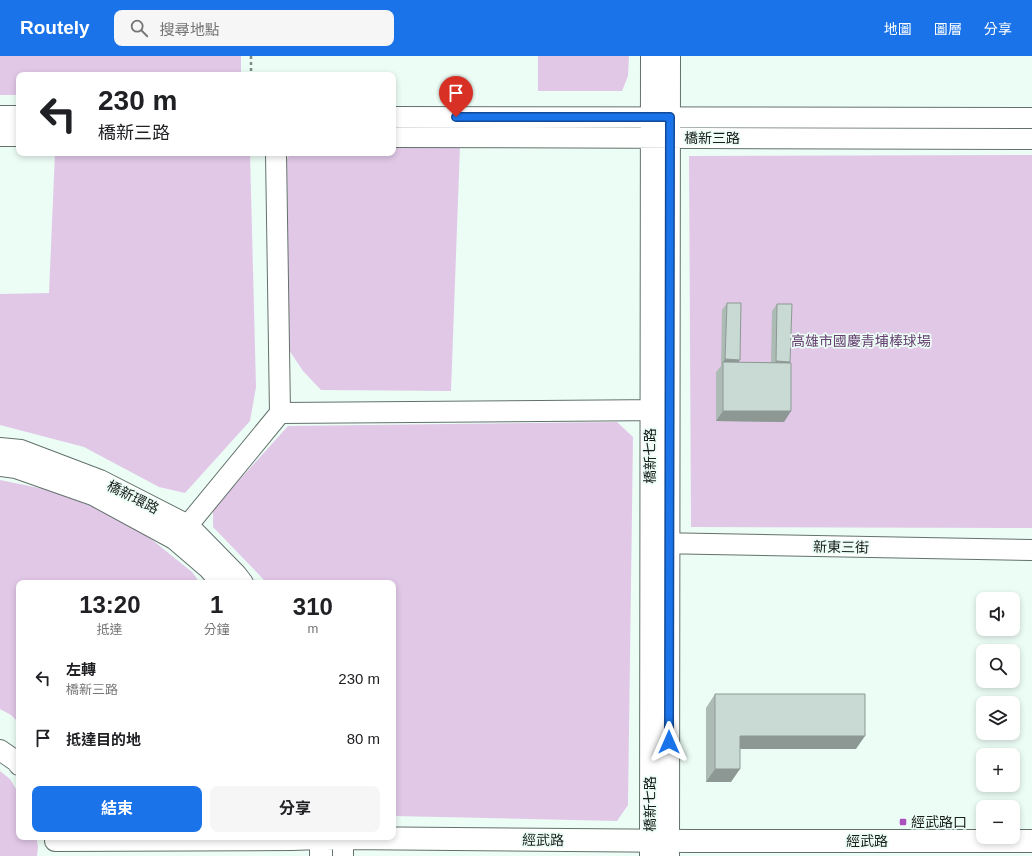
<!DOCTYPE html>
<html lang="zh-TW">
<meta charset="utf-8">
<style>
:root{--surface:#fff;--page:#f6f6f6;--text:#202124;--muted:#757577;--accent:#1a73e8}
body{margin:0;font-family:Arial,"Noto Sans TC",sans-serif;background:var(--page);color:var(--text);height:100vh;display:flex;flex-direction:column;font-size:15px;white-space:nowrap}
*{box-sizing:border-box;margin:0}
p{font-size:13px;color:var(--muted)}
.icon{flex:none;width:22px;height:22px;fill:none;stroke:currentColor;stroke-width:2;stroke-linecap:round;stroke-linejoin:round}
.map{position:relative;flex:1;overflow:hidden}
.drawer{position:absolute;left:16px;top:524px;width:380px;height:260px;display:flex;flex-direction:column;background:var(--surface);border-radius:8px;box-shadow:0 2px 6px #0003}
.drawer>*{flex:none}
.hud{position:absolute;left:16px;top:16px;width:380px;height:84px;border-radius:8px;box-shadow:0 2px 6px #0003;background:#fff;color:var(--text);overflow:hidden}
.controls{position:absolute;left:976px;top:536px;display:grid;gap:8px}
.controls a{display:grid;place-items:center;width:44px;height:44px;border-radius:8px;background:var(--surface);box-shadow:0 2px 6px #0003;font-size:20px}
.pin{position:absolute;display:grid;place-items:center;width:34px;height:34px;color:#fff;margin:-41px -17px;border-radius:50% 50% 50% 0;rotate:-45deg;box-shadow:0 0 4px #0007}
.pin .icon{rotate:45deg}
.me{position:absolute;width:44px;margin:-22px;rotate:0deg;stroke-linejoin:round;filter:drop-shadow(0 0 3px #0008)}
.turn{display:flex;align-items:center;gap:14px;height:84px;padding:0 16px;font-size:18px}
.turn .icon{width:52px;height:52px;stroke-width:2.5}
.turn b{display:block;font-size:28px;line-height:34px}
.eta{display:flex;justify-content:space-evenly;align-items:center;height:68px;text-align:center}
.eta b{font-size:24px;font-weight:700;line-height:28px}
.primary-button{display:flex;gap:8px;margin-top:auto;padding:8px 16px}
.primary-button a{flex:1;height:46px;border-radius:8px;background:var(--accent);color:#fff;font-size:16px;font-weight:700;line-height:46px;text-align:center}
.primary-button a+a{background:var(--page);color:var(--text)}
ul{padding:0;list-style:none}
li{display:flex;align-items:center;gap:12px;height:60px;padding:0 16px}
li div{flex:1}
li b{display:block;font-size:15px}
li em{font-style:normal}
header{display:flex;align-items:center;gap:24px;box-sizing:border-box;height:56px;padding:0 20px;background:var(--accent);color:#fff}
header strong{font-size:19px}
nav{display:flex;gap:22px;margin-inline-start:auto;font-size:14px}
.search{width:280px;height:36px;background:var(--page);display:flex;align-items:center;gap:10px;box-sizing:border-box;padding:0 14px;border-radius:8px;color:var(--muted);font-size:15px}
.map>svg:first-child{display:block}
</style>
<header>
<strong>Routely</strong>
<div class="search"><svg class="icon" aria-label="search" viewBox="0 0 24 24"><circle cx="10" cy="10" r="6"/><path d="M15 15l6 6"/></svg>搜尋地點</div>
<nav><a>地圖</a><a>圖層</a><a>分享</a></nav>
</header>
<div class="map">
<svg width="1032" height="800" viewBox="0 0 1032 800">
<rect width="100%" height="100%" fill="#ecfdf6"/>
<path fill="#e1c8e7" d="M0 0H241V19H19V39H0Z
M538 0H629L628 20 622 35H538Z
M393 89 460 90 451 335 321 334 303 315 289 294 287 103 291 97H393Z
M55 97H250L256 331 250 365 185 437 159 431 84 391 0 369V238L49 237Z
M1032 99V472L691 471 689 100Z
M617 366 633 381 628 749 617 765 393 760V527H267L213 471V453L288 370Z
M0 424 54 435 130 466 192 516 200 527H19V667L11 659 0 653Z
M0 715 10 723 19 738V781H36L38 791 37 800H0Z"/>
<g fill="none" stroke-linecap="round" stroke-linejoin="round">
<defs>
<path id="street" d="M0 60H19
M393 61 1032 62
M0 80H19
M393 81 1032 83
M280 357 664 354
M0 392 21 394 100 424 188 469 236 518 243 527
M0 410 16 412 93 439 174 483 209 513 221 527
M174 483 188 469 280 357 276 97
M656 487 1032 494
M0 694 16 705 19 709
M55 785 292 784 321 783 320 781
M343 800V781
M650 800 651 0
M669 800 670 0"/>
<path id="secondary" d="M321 800V783L343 782 689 785H1032"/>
</defs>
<use href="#street" stroke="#63716c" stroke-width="22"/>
<use href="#secondary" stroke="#63716c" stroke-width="24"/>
<path stroke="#7f8a85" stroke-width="2.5" stroke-dasharray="3 3" stroke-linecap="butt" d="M251 0V19"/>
<use href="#street" stroke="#fff" stroke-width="20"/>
<use href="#secondary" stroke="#fff" stroke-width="22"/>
</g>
<path fill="#adbbb5" d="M727 247 738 306H771L772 255 777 248 790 306V307L791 355 784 366 716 365V316L721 310 722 254Z
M715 638 856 693H740L731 726H706V652Z"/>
<path fill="#8d9894" d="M725 303 740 304 735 311 723 306Z
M776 305 790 306 786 313 771 312Z
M723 355H791L784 366 716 365Z
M740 680H865L856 693H731Z
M715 713H740L731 726H706Z"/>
<path fill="#c9d9d3" stroke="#8d9894" d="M727 247H741L740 304 725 303Z
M777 248H792L790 306 776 305Z
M723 306 791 307V355H723Z
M715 638H865V680H740V713H715Z"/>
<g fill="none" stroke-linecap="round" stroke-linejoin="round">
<defs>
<path id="route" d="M456 61H670L669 686"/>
</defs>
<use href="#route" stroke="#114b97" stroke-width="10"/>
<use href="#route" stroke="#1a73e8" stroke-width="7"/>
</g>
<rect fill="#aa51be" stroke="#ecfdf6" stroke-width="1.5" x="899" y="762" width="8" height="8" rx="2"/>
<g text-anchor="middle" stroke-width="3.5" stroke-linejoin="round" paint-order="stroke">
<g font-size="14" fill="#191e1c" stroke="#ecfdf6">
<text x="712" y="87">橋新三路</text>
<text transform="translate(650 400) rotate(-90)" y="5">橋新七路</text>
<text transform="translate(133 441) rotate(27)" y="5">橋新環路</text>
<text transform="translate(841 491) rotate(1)" y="5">新東三街</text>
<text transform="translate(650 748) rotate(-90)" y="5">橋新七路</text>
<text transform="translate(543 784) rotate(1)" y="5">經武路</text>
<text x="867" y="790">經武路</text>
</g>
<g font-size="14" fill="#663e70" stroke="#ecfdf6">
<text x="861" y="290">高雄市國慶青埔棒球場</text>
</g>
<g font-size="14" fill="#191e1c" stroke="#ecfdf6" text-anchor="start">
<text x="911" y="771">經武路口</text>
</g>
</g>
</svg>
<div class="controls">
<a><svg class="icon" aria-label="sound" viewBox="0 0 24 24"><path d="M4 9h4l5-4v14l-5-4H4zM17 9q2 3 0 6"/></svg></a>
<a><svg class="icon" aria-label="search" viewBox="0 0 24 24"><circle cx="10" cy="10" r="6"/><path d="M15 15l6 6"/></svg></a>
<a><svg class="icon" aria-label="layers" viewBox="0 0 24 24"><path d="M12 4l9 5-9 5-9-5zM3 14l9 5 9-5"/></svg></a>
<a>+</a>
<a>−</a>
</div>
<div class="pin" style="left:456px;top:61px;background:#d93025"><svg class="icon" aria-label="arrive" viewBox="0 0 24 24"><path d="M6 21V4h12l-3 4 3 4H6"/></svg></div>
<svg class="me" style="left:669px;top:686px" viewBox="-20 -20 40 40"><path d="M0-17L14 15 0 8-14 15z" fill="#1a73e8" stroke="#fff" stroke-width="4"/></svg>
<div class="hud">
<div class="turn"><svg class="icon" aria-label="left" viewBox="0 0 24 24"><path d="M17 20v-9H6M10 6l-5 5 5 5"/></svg><div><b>230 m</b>橋新三路</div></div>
</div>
<section class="drawer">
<div class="eta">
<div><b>13:20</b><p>抵達</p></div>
<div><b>1</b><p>分鐘</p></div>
<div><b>310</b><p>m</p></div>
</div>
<ul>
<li><svg class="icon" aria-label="left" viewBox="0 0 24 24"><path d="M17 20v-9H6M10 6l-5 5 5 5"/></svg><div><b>左轉</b><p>橋新三路</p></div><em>230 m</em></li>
<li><svg class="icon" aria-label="arrive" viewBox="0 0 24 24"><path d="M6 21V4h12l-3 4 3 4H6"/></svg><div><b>抵達目的地</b></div><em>80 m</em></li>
</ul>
<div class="primary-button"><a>結束</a><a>分享</a></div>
</section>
</div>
